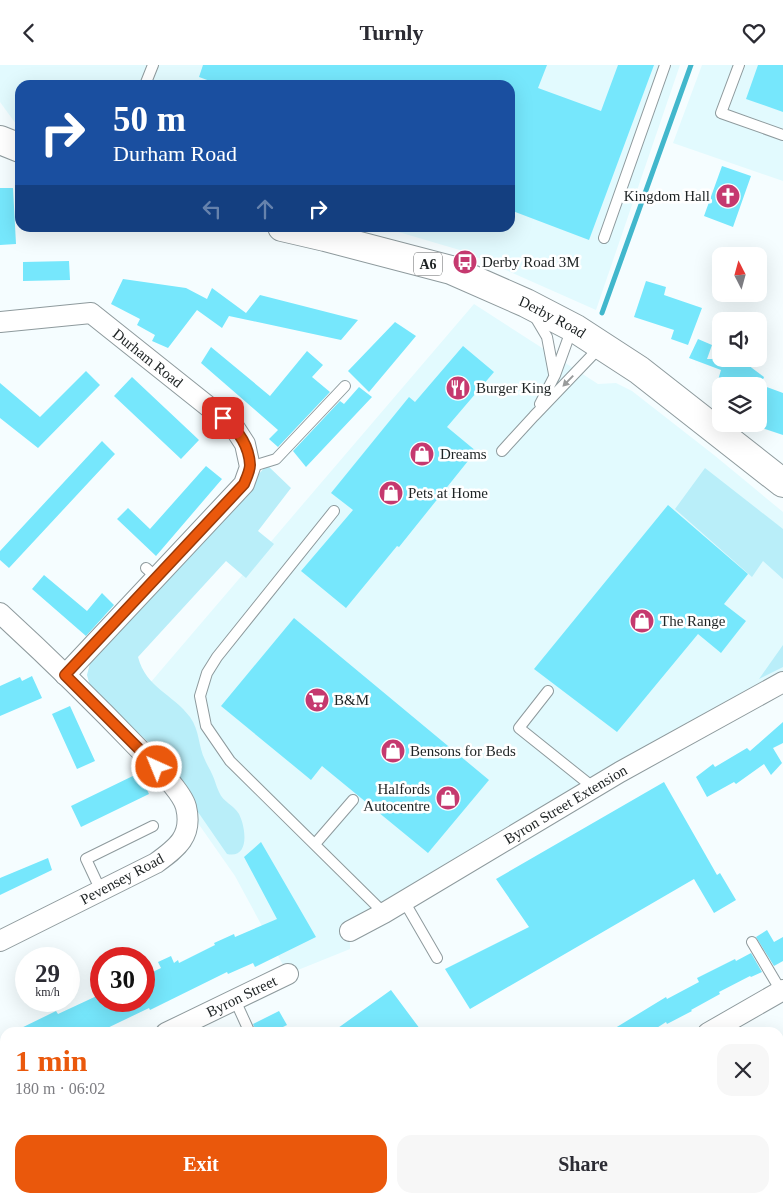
<!DOCTYPE html>
<meta charset="utf-8">
<style>
:root{--surface:#fff;--page:#f7f7f7;--text:#2b2b33;--muted:#7c7c81;--accent:#ea580c}
body{margin:0;font-family:"Times New Roman",serif;background:var(--page);color:var(--text);height:100vh;display:flex;flex-direction:column;font-size:19px;white-space:nowrap}
*{box-sizing:border-box;margin:0}
p{font-size:16px;color:var(--muted)}
.icon{flex:none;width:28px;height:28px;fill:none;stroke:currentColor;stroke-width:2;stroke-linecap:round;stroke-linejoin:round}
.map{position:relative;flex:1;overflow:hidden}
.details{position:absolute;left:0px;top:962px;width:784px;height:176px;display:flex;flex-direction:column;background:var(--surface);border-radius:15px 15px 0 0;box-shadow:0 5px 20px #0002}
.details>*{flex:none}
.banner{position:absolute;left:15px;top:15px;width:500px;height:152px;border-radius:15px;box-shadow:0 5px 20px #0002;background:#1a4fa0;color:#fff;overflow:hidden}
.needle{width:32px;rotate:354deg}
.buttons{position:absolute;left:712px;top:182px;display:grid;gap:10px}
.buttons a{display:grid;place-items:center;width:55px;height:55px;border-radius:10px;background:var(--surface);box-shadow:0 5px 20px #0002;font-size:25px}
.speed{position:absolute;left:15px;top:882px;display:flex;gap:10px;font-size:25px;font-weight:700;text-align:center}
.speed>*{display:grid;place-content:center;width:65px;height:65px;border-radius:50%;background:var(--surface);box-shadow:0 5px 20px #0002;line-height:1}
.speed small{font-size:12px;font-weight:400}
.speed .limit{border:8px solid #d22;background:#fff;color:#111}
.pin{position:absolute;display:grid;place-items:center;width:42px;height:42px;color:#fff;margin:-21px;border-radius:10px;box-shadow:0 2px 8px #0006}
.me{position:absolute;width:55px;margin:-28px;rotate:316deg;stroke-linejoin:round;filter:drop-shadow(0 0 4px #0008)}
.turn{display:flex;align-items:center;gap:18px;height:105px;padding:0 15px;font-size:22px}
.turn .icon{width:65px;height:65px;stroke-width:2.5}
.turn b{display:block;font-size:35px;line-height:42px}
.lanes{display:flex;align-items:center;height:48px;padding:0 15px;background:#0003;justify-content:center;gap:25px;direction:ltr}
.lanes .off{opacity:.35}
.round{display:grid;place-items:center;flex:none;width:52px;height:52px;border-radius:15px;background:var(--page)}
.head{display:flex;align-items:center;justify-content:space-between;height:85px;padding:0 15px}
h1{font-size:30px;font-weight:600;line-height:38px;color:var(--accent)}
.primary-button{display:flex;gap:10px;margin-top:auto;padding:10px 15px}
.primary-button a{flex:1;height:58px;border-radius:15px;background:var(--accent);color:#fff;font-size:20px;font-weight:600;line-height:58px;text-align:center}
.primary-button a+a{background:var(--page);color:var(--text)}
header{display:flex;justify-content:space-between;align-items:center;height:65px;padding:0 15px;background:var(--surface);font-size:22px;font-weight:600}
.map>svg:first-child{display:block}
</style>
<header><svg class="icon" aria-label="back" viewBox="0 0 24 24"><path d="M15 5l-7 7 7 7"/></svg>Turnly<svg class="icon" aria-label="heart" viewBox="0 0 24 24"><path d="M12 20l-8-8c-3-5 5-10 8-4 3-6 11-1 8 4z"/></svg></header>
<div class="map">
<svg width="783" height="1138" viewBox="0 0 783 1138">
<rect width="100%" height="100%" fill="#f5fdff"/>
<path fill="#e2fafe" d="M0 0H680L596 245 463 186 385 163 510 162V20H20V60L16 59 0 37Z
M702 0H783V116L673 78Z
M474 239 598 319 616 318 632 326 714 390 783 447V617L350 866V884L288 909 235 811 186 741 115 659Z"/>
<path fill="#b9eef9" d="M267 400 291 423 258 466 274 479 246 513 226 496 138 592C146 623 173 629 190 652 200 666 198 681 205 695 207 700 210 704 212 709 215 715 216 721 219 727 223 737 234 740 239 749 246 763 250 794 227 789L151 679 92 629 87 610 90 598 100 582Z
M705 403 783 464V514L763 496 752 512 675 444Z
M783 580V602L759 614Z"/>
<g fill="none" stroke-linecap="round" stroke-linejoin="round">
<path stroke="#41b7cc" stroke-width="5" d="M602 248 691 0"/>
</g>
<path fill="#76e7fc" d="M203 0H547L538 23 601 46 618 0H654L589 175 510 145V20H221L199 12Z
M758 0H783V47L746 34Z
M722 101 751 111 733 162 704 151Z
M0 123H13L16 179 0 180Z
M69 196 70 215 23 216V197Z
M123 214 186 223 207 234 212 223 246 248 260 230 358 255 341 275 229 251 222 263 197 245 168 283 152 276 155 270 137 260 140 254 111 239Z
M646 216 666 222 664 230 702 243 688 280 671 274 674 265 634 252Z
M395 257 416 271 369 327 348 306Z
M698 274 712 280 707 294H751L748 300 764 312 761 320 783 328V370L759 362V321H729L718 315 721 305 689 293Z
M463 281 494 307 447 362 476 386 399 482 397 481 346 543 301 506 353 445 331 428 409 332 415 337Z
M211 282 270 331 307 286 323 300 312 312 330 327 278 382 269 374 278 365 201 298Z
M86 306 100 320 38 383 0 353V318L40 352Z
M132 312 199 375 181 394 114 331Z
M359 322 372 332 306 402 293 386 340 336 344 339Z
M102 376 115 389 9 503 0 495V486Z
M206 401 222 414 156 491 117 454 128 443 150 464Z
M668 440 748 509 724 539 746 556 721 588 698 569 617 667 534 604Z
M44 510 87 546 102 528 114 540 86 571 32 524Z
M294 553 489 715 428 788 322 701 311 715 221 641Z
M32 611 42 633 0 651V621L20 612 22 616Z
M70 641 95 696 77 704 52 649Z
M783 657V678L773 683 782 698 771 710 764 699 736 719 734 717 707 732 696 712 713 699 715 702 747 683 750 686Z
M139 708 149 729 81 762 71 741Z
M664 717 717 810 720 808 736 835 714 848 694 814 470 944 445 904 529 862 496 814Z
M261 777 316 872 255 902 253 898 228 909 227 907 150 945 149 943 97 968H11L56 946 58 949 101 929V936H144V911L161 903 158 897 171 891 174 898 178 895 179 898 215 880 214 878 234 869 235 872 277 854 244 792Z
M48 793 52 805 0 830V813Z
M767 865 774 877 783 872V896L774 901 756 872Z
M751 888 762 907 751 912 750 911 719 927 720 929 691 945 692 946 667 959 666 957 649 968H607L666 932 667 934 699 917 697 913 735 894 736 896Z
M391 925 423 968H331Z
M279 946 287 960 271 968H257L253 959Z"/>
<g fill="none" stroke-linecap="round" stroke-linejoin="round">
<defs>
<path id="lane" d="M739 0 721 48 783 70
M145 20 153 0
M604 173 665 0
M534 250 547 272 554 309
M540 339 555 310 568 274 575 264
M502 386 534 351 601 281
M250 402 276 394 345 321
M334 446 217 592 207 608 200 631 206 661 230 696 384 848
M146 503 156 512
M548 626 519 663 594 723
M315 779 353 735
M101 826 86 794 153 761
M404 836 437 893
M752 877 781 926
M235 935 250 968"/>
<g id="street">
<path id="s1" d="M0 257 91 248 234 362 245 379 250 402 244 419 65 610"/>
<path d="M0 548C48 592 94 637 139 684 151 696 182 726 186 742 193 771 177 783 156 798L0 876"/>
<path id="s2" d="M350 866 384 848 620 707 783 617"/>
<path id="s3" d="M166 968 288 909"/>
<path d="M708 968 783 925"/>
<path d="M0 1047 5 1044"/>
<path d="M668 1134 671 1138"/>
<path d="M448 1138 454 1134"/>
</g>
<g id="highway">
<path d="M0 75 20 83"/>
<path id="s4" d="M282 162 325 172 451 205 526 238 576 264 639 305 783 418"/>
</g>
</defs>
<use href="#lane" stroke="#8e9a9d" stroke-width="12"/>
<use href="#street" stroke="#8e9a9d" stroke-width="22"/>
<use href="#highway" stroke="#8e9a9d" stroke-width="30"/>
<use href="#lane" stroke="#fff" stroke-width="10"/>
<use href="#street" stroke="#fff" stroke-width="20"/>
<use href="#highway" stroke="#fff" stroke-width="28"/>
</g>
<defs><path id="oneway-solid" d="M-6-.8H1V-3.2L6.5 0L1 3.2V.8H-6Z" transform="scale(1.25)"/></defs>
<use fill="#9a9c9c" href="#oneway-solid" transform="translate(568 316) rotate(134)"/>
<g fill="none" stroke-linecap="round" stroke-linejoin="round">
<defs>
<path id="route" d="M157 702 65 610 244 419C246 414 250 406 250 400 249 380 238 365 223 353"/>
</defs>
<use href="#route" stroke="#983908" stroke-width="12"/>
<use href="#route" stroke="#ea580c" stroke-width="9"/>
</g>
<defs>
<symbol id="church-disc" viewBox="-11 -11 22 22"><circle r="9.5" fill="#c5396f" stroke="#fff"/><path d="M-1.2-6h2.4v3.5h3.3v2.4h-3.3V6h-2.4V-.1h-3.3v-2.4h3.3Z" fill="#fff"/></symbol>
<symbol id="bus-disc" viewBox="-11 -11 22 22"><circle r="9.5" fill="#c5396f" stroke="#fff"/><path d="M-5-6H5V4H4V6H2V4H-2V6H-4V4H-5ZM-3.5-4V0h7V-4ZM-3.5 1.2v1.5H-2V1.2ZM2 1.2v1.5H3.5V1.2Z" fill="#fff"/></symbol>
<symbol id="restaurant-disc" viewBox="-11 -11 22 22"><circle r="9.5" fill="#c5396f" stroke="#fff"/><path d="M-5-6h1v4h1v-4h1v4h1v-4h1v5L-1.5 .5V6h-2V.5L-5-1ZM5-6V6H3V1.5H1.5Q1.5-4 5-6Z" fill="#fff"/></symbol>
<symbol id="shop-disc" viewBox="-11 -11 22 22"><circle r="9.5" fill="#c5396f" stroke="#fff"/><path d="M-5-2.5h2.3a2.7 3.5 0 0 1 5.4 0H5L5.5 6h-11ZM-1.5-2.5h3a1.5 2.3 0 0 0-3 0Z" fill="#fff"/></symbol>
<symbol id="supermarket-disc" viewBox="-11 -11 22 22"><circle r="9.5" fill="#c5396f" stroke="#fff"/><path d="M-6-5.5h2.5l.6 2H6L4.5 2H-2.5L-4.4-4H-6ZM-1.5 3.2a1.3 1.3 0 1 0 .1 0ZM3 3.2a1.3 1.3 0 1 0 .1 0Z" fill="#fff"/></symbol>
</defs>
<g fill-rule="evenodd">
<use href="#church-disc" x="714" y="117" width="28" height="28"/>
<use href="#bus-disc" x="451" y="183" width="28" height="28"/>
<use href="#restaurant-disc" x="444" y="309" width="28" height="28"/>
<use href="#shop-disc" x="408" y="375" width="28" height="28"/>
<use href="#shop-disc" x="377" y="414" width="28" height="28"/>
<use href="#shop-disc" x="628" y="542" width="28" height="28"/>
<use href="#supermarket-disc" x="303" y="621" width="28" height="28"/>
<use href="#shop-disc" x="379" y="672" width="28" height="28"/>
<use href="#shop-disc" x="434" y="719" width="28" height="28"/>
</g>
<g text-anchor="middle" stroke-width="5" stroke-linejoin="round" paint-order="stroke">
<rect fill="#fff" stroke="#626566" stroke-width="1" x="414" y="187.5" width="28" height="23" rx="4"/>
<g font-size="14" font-weight="bold" fill="#1e2324">
<text x="428" y="204">A6</text>
</g>
<g font-size="15" fill="#1e2324" stroke="#fff" text-anchor="start">
<text x="710" y="136" text-anchor="end">Kingdom Hall</text>
<text x="482" y="202">Derby Road 3M</text>
<text x="476" y="328">Burger King</text>
<text x="440" y="394">Dreams</text>
<text x="408" y="433">Pets at Home</text>
<text x="660" y="561">The Range</text>
<text x="334" y="640">B&amp;M</text>
<text x="410" y="691">Bensons for Beds</text>
<text x="430" y="729" text-anchor="end">Halfords<tspan x="430" dy="17">Autocentre</tspan></text>
</g>
<g font-size="15" fill="#1e2324" stroke="#fff">
<text dy="5" stroke="none"><textPath href="#s4" startOffset="286">Derby Road</textPath></text>
<text dy="5" stroke="none"><textPath href="#s1" startOffset="164">Durham Road</textPath></text>
<text dy="5" stroke="none"><textPath href="#s2" startOffset="250">Byron Street Extension</textPath></text>
<text transform="translate(122 814) rotate(-28)" y="5">Pevensey Road</text>
<text dy="5" stroke="none"><textPath href="#s3" startOffset="84">Byron Street</textPath></text>
</g>
</g>
</svg>
<div class="buttons">
<a><svg class="needle" viewBox="-14 -14 28 28"><path d="M0-13l5 13h-10z" fill="#e53935"/><path d="M0 13l5-13h-10z" fill="#7c7c81"/></svg></a>
<a><svg class="icon" aria-label="sound" viewBox="0 0 24 24"><path d="M4 9h4l5-4v14l-5-4H4zM17 9q2 3 0 6"/></svg></a>
<a><svg class="icon" aria-label="layers" viewBox="0 0 24 24"><path d="M12 4l9 5-9 5-9-5zM3 14l9 5 9-5"/></svg></a>
</div>
<div class="speed"><div>29<small>km/h</small></div><div class="limit">30</div></div>
<div class="pin" style="left:223px;top:353px;background:#d93025"><svg class="icon" aria-label="arrive" viewBox="0 0 24 24"><path d="M6 21V4h12l-3 4 3 4H6"/></svg></div>
<svg class="me" style="left:157px;top:702px" viewBox="-20 -20 40 40"><circle r="17" fill="#ea580c" stroke="#fff" stroke-width="3"/><path d="M0-11L8 9 0 5-8 9z" fill="#fff"/></svg>
<div class="banner">
<div class="turn"><svg class="icon" aria-label="right" viewBox="0 0 24 24"><path d="M7 20v-9h11M14 6l5 5-5 5"/></svg><div><b>50 m</b>Durham Road</div></div>
<div class="lanes"><svg class="icon off" aria-label="left" viewBox="0 0 24 24"><path d="M17 20v-9H6M10 6l-5 5 5 5"/></svg><svg class="icon off" aria-label="ahead" viewBox="0 0 24 24"><path d="M12 20V5M6 11l6-6 6 6"/></svg><svg class="icon" aria-label="right" viewBox="0 0 24 24"><path d="M7 20v-9h11M14 6l5 5-5 5"/></svg></div>
</div>
<section class="details">
<div class="head"><div><h1>1 min</h1><p>180 m · 06:02</p></div><a class="round"><svg class="icon" aria-label="close" viewBox="0 0 24 24"><path d="M6 6l12 12M18 6L6 18"/></svg></a></div>
<div class="primary-button"><a>Exit</a><a>Share</a></div>
</section>
</div>
